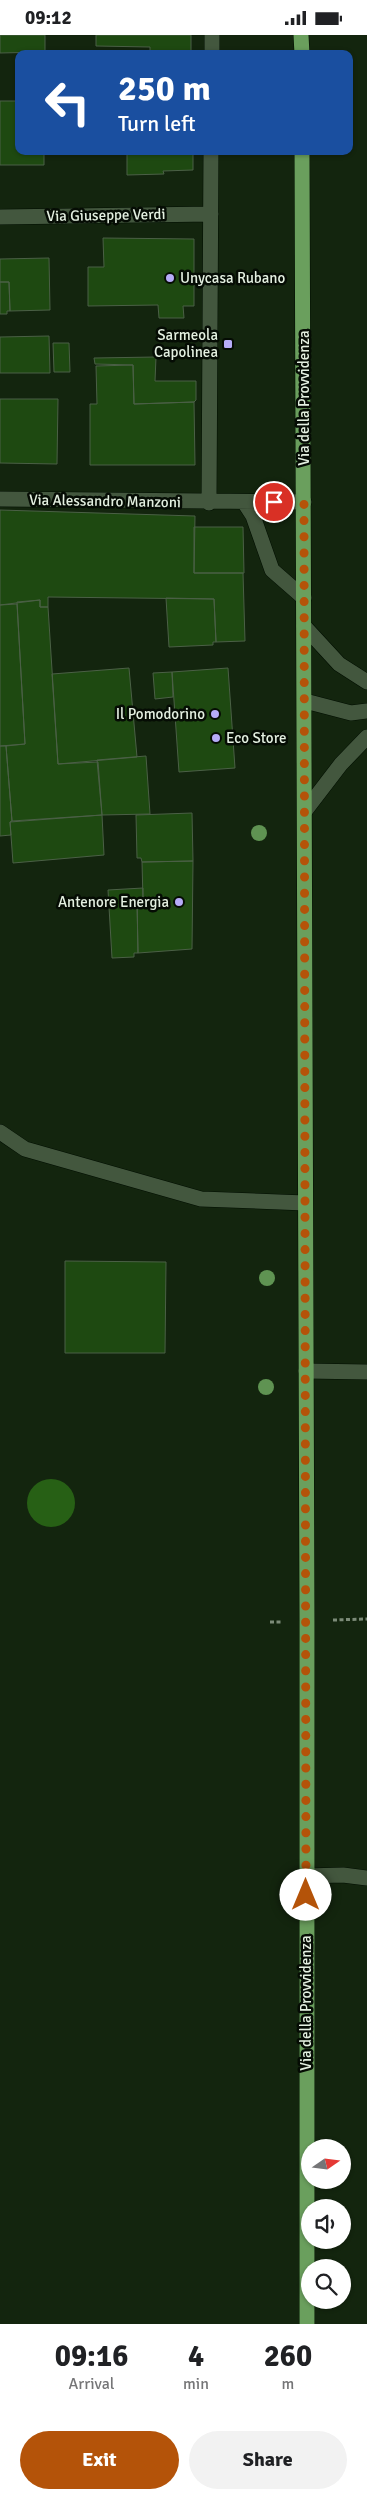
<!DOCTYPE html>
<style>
:root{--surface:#fff;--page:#f2f2f2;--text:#202124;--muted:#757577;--accent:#b45309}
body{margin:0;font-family:Signika,sans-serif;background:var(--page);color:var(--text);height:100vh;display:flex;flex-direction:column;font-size:19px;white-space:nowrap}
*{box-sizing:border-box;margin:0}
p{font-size:16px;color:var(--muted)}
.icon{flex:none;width:28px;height:28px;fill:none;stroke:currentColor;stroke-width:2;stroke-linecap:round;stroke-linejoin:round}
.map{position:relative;height:2289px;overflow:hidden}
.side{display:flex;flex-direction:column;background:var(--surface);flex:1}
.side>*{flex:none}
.banner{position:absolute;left:15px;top:15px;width:338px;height:105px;border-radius:10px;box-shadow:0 1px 4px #0004;background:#1a4fa0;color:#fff;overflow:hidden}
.needle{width:32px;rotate:76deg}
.fabs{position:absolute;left:301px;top:2104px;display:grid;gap:10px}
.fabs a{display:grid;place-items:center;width:50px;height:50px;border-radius:50%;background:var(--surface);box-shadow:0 1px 4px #0004;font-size:25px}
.pin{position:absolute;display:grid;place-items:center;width:42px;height:42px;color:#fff;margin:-21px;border:2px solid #fff;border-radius:50%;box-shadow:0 1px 5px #0007}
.me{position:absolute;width:55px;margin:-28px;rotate:0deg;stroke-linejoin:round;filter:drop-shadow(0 0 4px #0008)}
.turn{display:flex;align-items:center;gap:18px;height:105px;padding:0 20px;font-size:22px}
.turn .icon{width:65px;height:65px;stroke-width:2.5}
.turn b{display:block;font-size:35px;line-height:42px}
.eta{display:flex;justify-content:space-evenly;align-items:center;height:85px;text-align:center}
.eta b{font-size:30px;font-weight:700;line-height:35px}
.cta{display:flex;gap:10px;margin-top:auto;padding:10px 20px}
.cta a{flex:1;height:58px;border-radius:30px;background:var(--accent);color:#fff;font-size:20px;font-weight:700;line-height:58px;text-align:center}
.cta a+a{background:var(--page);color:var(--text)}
.status{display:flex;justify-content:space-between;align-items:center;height:35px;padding:0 25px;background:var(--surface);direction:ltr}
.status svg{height:14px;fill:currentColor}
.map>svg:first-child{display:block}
</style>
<div class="status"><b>09:12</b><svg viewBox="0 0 49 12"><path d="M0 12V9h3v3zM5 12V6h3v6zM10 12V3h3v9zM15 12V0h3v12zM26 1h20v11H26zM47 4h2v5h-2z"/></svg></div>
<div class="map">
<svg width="367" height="2289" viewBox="0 0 367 2289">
<rect width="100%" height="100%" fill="#13250e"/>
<path fill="#276015" d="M27 1468a24 24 0 1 1 48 0a24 24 0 1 1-48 0Z"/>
<path fill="#1e4911" stroke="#4b6046" d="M0 0H45V17L0 18Z
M96 0H191V19H150V12L96 11Z
M0 66H19V116H44V130H0Z
M127 116H193V135L163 136 164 139 127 140Z
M103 203 194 204V271H183L184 283H159L158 270 88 271V232H104Z
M49 223 50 275 10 276 9 247H0V224Z
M0 247H9L10 276H7V279H0Z
M49 301 50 338H0V302Z
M53 308H69L70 337H54Z
M156 322 155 346H196V365L194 367 134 369 133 330 95 329 94 323Z
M133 330 134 369 194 367 195 430H90V369H97L96 331Z
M0 364H58L57 429 0 428Z
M0 475 195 481 194 538H243L245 606 216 607 214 564 48 562V572H40V565L0 570Z
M194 492H243L244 538H194Z
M166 563 214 564 216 607H213V610L169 612Z
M40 565V572H48L58 729 98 727 102 780 12 786 6 711 25 709 17 567Z
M17 569 25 709 0 711V570Z
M129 633 137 722 58 729 52 639Z
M228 633 235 733 179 737 172 637Z
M172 637 173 662 155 664 153 638Z
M0 711H6L12 786 10 787 11 800 0 801Z
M146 721 150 779 102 780 97 725Z
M192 778 193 826 142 827 141 823H137L136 780Z
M102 780 104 820 13 828 10 787Z
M193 826 192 914 138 918 137 865H143L142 827Z
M143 853V865H137L138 918H134V922L112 923 108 855Z
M65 1226 166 1227 165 1318H65Z"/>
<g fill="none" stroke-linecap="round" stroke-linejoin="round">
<defs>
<path id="minor" d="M212 19V0
M0 182 211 179
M0 464 304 467
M244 467 253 481 272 535 304 563
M209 468 211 116
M304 591 339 629 367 647
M305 666 351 678 367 676
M305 776 341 729 367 702
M0 1097 25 1114 201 1164 305 1168
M306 1336 367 1337
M306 1841 343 1840 367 1843"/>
<path id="major" d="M301 0 302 19
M302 116 307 1586V2289"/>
</defs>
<use href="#minor" stroke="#010e00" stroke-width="16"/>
<use href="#major" stroke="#010e00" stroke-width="16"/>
<path stroke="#7c8b78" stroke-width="3" stroke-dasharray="4 2.5" stroke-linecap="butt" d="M333 1585 367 1584
M270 1587H281"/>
<use href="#minor" stroke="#43573e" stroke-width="15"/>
<use href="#major" stroke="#6a9f5d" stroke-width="15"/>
</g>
<g fill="#5f9352">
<circle cx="259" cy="798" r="8"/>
<circle cx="267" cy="1243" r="8"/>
<circle cx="266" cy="1352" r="8"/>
</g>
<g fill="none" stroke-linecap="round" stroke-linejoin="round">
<path stroke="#b45309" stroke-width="9" stroke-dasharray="0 16.2" d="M274 467H304L306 1860"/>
</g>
<g fill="#b6acf8" stroke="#050c04" stroke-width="2">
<circle cx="170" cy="243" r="5"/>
<rect x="223" y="304" width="10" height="10" rx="2.5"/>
<circle cx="215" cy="679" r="5"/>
<circle cx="216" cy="703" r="5"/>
<circle cx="179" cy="867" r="5"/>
</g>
<g text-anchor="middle" stroke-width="5" stroke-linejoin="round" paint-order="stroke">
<g font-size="15" fill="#e4f0e1" stroke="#050c04">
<text transform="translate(106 180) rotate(-1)" y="5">Via Giuseppe Verdi</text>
<text transform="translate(304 363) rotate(-90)" y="5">Via della Provvidenza</text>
<text transform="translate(105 466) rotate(1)" y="5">Via Alessandro Manzoni</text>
<text transform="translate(306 1968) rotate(-90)" y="5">Via della Provvidenza</text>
</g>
<g font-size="15" fill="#e4f0e1" stroke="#050c04" text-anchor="end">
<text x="180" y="248" text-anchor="start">Unycasa Rubano</text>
<text x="218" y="305">Sarmeola<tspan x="218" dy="17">Capolinea</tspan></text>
<text x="205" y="684">Il Pomodorino</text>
<text x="226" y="708" text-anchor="start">Eco Store</text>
<text x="169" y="872">Antenore Energia</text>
</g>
</g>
</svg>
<div class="fabs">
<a><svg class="needle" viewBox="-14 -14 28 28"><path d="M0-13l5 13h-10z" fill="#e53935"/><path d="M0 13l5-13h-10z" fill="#757577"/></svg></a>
<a><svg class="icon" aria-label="sound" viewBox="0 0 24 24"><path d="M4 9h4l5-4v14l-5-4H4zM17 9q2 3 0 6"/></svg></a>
<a><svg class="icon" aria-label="search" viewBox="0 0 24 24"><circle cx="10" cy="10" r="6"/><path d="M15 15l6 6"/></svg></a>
</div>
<div class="pin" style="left:274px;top:467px;background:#d93025"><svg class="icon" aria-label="arrive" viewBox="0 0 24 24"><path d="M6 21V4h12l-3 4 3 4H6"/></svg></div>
<svg class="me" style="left:306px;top:1860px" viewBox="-20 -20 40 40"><circle r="19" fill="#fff"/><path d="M0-13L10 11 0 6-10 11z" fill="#b45309"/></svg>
<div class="banner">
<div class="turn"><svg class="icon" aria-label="left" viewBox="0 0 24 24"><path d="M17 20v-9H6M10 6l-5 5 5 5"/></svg><div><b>250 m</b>Turn left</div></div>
</div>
</div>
<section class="side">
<div class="eta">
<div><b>09:16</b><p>Arrival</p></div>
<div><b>4</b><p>min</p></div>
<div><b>260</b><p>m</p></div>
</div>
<div class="cta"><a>Exit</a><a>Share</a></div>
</section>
